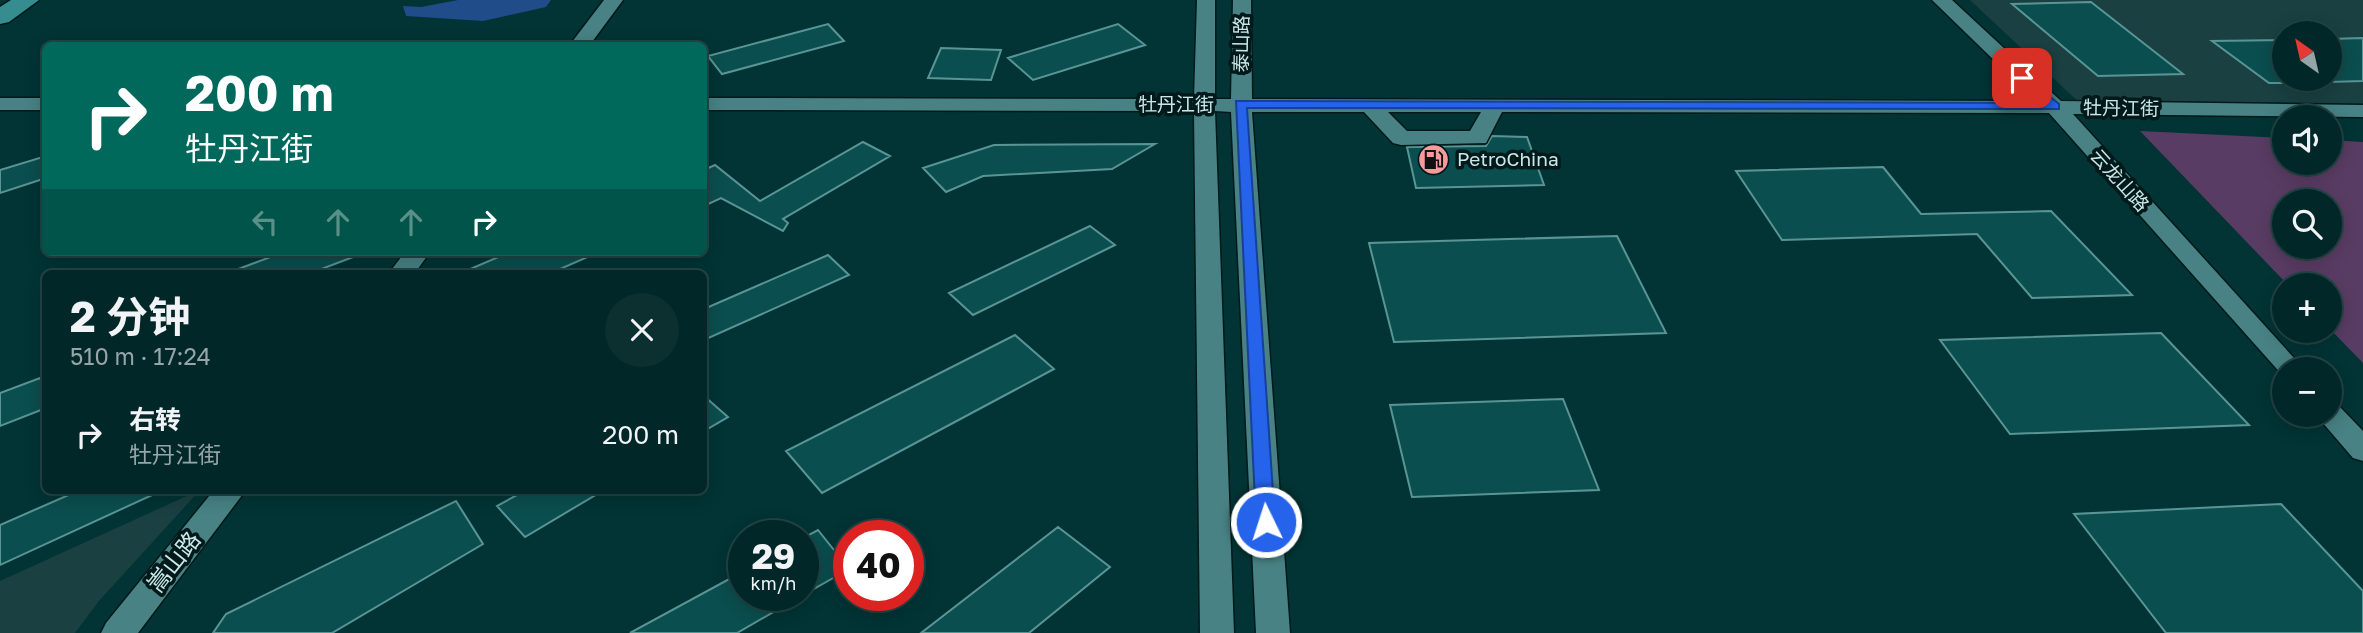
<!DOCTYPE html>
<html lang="zh">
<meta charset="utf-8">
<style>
:root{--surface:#022728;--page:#0c2f30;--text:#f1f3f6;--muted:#96a5a8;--line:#234445}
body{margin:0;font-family:"Golos Text","Noto Sans SC",sans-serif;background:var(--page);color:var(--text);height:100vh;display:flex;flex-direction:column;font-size:26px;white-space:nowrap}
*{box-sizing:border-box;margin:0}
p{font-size:23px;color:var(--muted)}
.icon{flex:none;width:38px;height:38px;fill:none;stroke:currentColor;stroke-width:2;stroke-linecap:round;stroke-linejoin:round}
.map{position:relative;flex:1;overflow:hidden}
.drawer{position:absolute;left:42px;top:270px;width:665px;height:224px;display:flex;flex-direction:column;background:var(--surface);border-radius:10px;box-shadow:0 4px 18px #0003,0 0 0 2px var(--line)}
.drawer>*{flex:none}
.banner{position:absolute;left:42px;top:42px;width:665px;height:214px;border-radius:10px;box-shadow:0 4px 18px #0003,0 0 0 2px var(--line);background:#00695c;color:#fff;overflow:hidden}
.needle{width:46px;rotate:326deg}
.buttons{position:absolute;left:2272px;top:21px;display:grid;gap:14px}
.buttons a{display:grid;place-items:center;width:70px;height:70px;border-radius:50%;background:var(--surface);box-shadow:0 4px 18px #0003,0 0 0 2px var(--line);font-size:35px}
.speed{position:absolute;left:728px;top:520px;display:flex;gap:14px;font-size:35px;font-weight:700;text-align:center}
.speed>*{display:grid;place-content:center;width:91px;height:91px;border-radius:50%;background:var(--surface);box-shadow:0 4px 18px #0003,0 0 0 2px var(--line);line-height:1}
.speed small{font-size:18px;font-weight:400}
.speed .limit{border:10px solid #d22;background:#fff;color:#111}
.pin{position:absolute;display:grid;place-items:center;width:60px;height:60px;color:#fff;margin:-30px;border-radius:14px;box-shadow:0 4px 10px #0006}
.me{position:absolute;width:77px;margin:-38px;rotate:356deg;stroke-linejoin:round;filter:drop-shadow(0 0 5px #0008)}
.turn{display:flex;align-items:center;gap:24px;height:147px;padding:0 28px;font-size:32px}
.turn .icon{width:91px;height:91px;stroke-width:2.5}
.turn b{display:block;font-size:49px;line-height:60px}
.lanes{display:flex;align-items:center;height:66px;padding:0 28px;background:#0003;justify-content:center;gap:35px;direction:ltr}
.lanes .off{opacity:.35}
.round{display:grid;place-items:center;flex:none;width:74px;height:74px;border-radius:37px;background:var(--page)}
.headline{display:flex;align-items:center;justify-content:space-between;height:119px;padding:0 28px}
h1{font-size:42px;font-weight:700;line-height:52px}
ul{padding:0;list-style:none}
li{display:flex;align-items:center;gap:21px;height:91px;padding:0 28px}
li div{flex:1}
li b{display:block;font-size:26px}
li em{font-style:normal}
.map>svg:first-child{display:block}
</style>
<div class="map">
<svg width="2363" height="633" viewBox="0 0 2363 633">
<rect width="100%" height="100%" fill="#023435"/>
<path fill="#1a4041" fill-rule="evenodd" d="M1970 0H2363V111L2084 107ZM2284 33H2329V79H2284Z
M200 490 98 602 75 633H0V581Z"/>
<path fill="#593c63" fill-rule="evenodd" d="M2140 131 2284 138V163H2329V140L2363 142V363L2329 328V285H2288ZM2329 201V247H2284V201Z"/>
<path fill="#204c89" d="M458 0H551L546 7 483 21 406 16 403 6 421 7Z"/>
<path fill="#0b4e4f" stroke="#5a9596" stroke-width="2" d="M2091 2 2183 74 2098 76 2012 4Z
M828 24 844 41 722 74 708 56Z
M1118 24 1145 45 1033 80 1008 58Z
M2363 38V81L2329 82V39Z
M2284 40V83H2269L2212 41Z
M941 48 1001 50 991 80 928 78Z
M1492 136 1527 137 1544 185 1416 188 1407 147 1486 146Z
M863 142 890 156 783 219 788 223 783 231 721 198 704 206V170L715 165 760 201Z
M1155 144 1112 169 983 176 946 192 923 168 994 145Z
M46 156V178L0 193V170Z
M1883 167 1921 214 2051 211 2132 295 2032 298 1977 234 1782 240 1736 171Z
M1090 226 1115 245 973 315 949 293Z
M1617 236 1666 333 1394 342 1369 243Z
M284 252H361V254L311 273H233V271Z
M510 252H599L551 273H461Z
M828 255 849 275 704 340V309Z
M2161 333 2249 425 2010 434 1940 340Z
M1015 335 1054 369 822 493 786 451Z
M40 378 46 391V408L0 426V393Z
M704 396 728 417 704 431Z
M1563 399 1599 490 1412 497 1390 405Z
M80 490H163L0 565V525Z
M526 490H604L525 537 497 506Z
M456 501 483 544 332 633H213L226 614Z
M2281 504 2363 591V633H2166L2074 514Z
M1058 527 1110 567 1029 633H921Z
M818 530 849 569 803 595V538Z
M744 571V595H803L737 633H630Z"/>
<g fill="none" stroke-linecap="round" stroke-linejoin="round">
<defs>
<path id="minor" d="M604 0H623L589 46H569Z
M1197 0H1215V99H1231L1233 0H1251L1252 99 2036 101 1932 0H1952L2061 101 2363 105V117L2073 114 2304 369H2284V377L2049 113 1502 112 1486 143 1401 145 1393 143 1364 112H1252L1290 633H1256L1231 112 1215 111 1234 633H1200L1194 111 704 110V98L1194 99ZM1388 112H1481L1470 131H1407Z
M0 98H46V110H0Z
M405 252H430L415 273H389Z
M2329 403 2339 406 2363 431V461L2353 458 2316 415H2329Z
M214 490H246L138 633H101L106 623Z"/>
<path id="major" d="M11 0H39L9 22 0 24V7Z"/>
</defs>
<use href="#minor" stroke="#001a1b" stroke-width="3"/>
<use href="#major" stroke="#001a1b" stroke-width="3"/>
<use href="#minor" fill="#488284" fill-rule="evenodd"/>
<use href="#major" fill="#358d90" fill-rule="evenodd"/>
</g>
<path fill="#2563eb" stroke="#184099" stroke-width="2" d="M2022 74 2059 104V109L1247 108 1275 522 1273 527 1266 529 1259 527 1256 522 1236 101 2043 103 2018 80V75Z"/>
<defs>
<symbol id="fuel-disc" viewBox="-11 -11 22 22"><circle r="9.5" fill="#f59b9e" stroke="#02191a"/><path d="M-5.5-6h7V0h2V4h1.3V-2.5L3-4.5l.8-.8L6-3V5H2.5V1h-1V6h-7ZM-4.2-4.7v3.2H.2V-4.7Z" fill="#111"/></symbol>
</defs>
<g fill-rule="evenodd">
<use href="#fuel-disc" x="1416" y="142" width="35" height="35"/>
</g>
<g text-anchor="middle" stroke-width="7" stroke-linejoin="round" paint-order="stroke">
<g font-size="19" fill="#cae7e7" stroke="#02191a">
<text transform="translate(1241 44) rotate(-89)" y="7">泰山路</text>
<text x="1176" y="111">牡丹江街</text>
<text transform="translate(2121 108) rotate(1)" y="7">牡丹江街</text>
<text transform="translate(2120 180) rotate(48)" y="7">云龙山路</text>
</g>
<g font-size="19" fill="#cae7e7" stroke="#02191a" text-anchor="start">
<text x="1457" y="166">PetroChina</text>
</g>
<g font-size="23" fill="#cae7e7" stroke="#02191a">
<text transform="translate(174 562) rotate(-52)" y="8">嵩山路</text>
</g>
</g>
</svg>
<div class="buttons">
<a><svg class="needle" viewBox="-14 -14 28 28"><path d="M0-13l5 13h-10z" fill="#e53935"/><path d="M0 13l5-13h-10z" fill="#96a5a8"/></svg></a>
<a><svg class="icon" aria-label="sound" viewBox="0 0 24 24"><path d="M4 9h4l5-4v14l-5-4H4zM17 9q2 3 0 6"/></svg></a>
<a><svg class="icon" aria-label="search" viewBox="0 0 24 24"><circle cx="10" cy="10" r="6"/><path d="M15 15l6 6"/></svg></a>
<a>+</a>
<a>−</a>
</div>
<div class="speed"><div>29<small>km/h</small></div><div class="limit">40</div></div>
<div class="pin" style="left:2022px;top:78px;background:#d93025"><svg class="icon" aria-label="arrive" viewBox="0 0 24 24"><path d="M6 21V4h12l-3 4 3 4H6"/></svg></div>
<svg class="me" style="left:1266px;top:522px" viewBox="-20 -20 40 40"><circle r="17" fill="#2563eb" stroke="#fff" stroke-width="3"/><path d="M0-11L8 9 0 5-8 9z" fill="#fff"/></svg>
<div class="banner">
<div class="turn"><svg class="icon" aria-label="right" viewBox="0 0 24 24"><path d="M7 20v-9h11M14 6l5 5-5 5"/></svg><div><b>200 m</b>牡丹江街</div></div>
<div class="lanes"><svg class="icon off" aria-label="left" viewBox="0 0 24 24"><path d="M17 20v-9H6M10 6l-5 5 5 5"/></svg><svg class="icon off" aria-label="ahead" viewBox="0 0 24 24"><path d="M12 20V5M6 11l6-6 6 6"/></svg><svg class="icon off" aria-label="ahead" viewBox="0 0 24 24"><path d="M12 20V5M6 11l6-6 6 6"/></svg><svg class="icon" aria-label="right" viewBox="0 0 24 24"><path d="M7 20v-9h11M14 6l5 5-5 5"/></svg></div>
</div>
<section class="drawer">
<div class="headline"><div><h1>2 分钟</h1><p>510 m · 17:24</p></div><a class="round"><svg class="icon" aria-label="close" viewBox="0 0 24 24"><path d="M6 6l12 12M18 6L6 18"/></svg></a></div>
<ul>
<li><svg class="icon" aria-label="right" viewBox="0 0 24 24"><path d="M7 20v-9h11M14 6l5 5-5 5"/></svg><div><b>右转</b><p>牡丹江街</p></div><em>200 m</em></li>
</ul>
</section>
</div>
